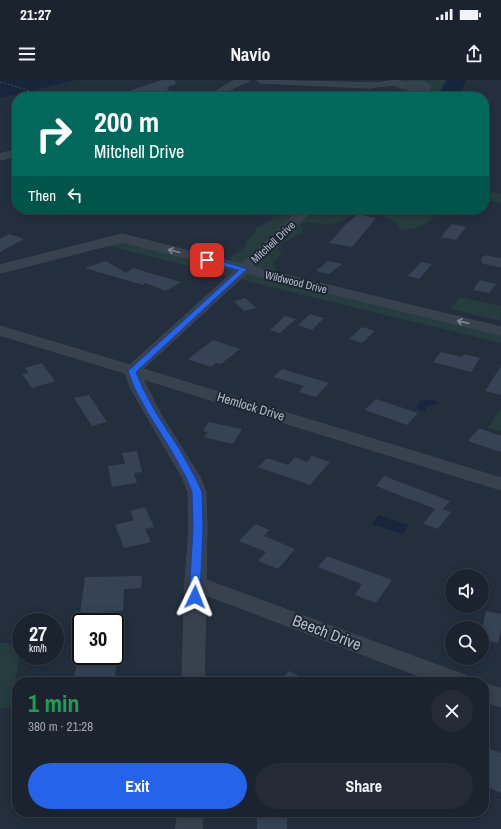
<!DOCTYPE html>
<meta charset="utf-8">
<style>
:root{--surface:#1b232e;--page:#242b36;--text:#f1f3f6;--muted:#a0a4aa;--line:#39404a;--accent:#2563eb}
body{margin:0;font-family:"Archivo Narrow",sans-serif;background:var(--page);color:var(--text);height:100vh;display:flex;flex-direction:column;font-size:15px;white-space:nowrap}
*{box-sizing:border-box;margin:0}
p{font-size:13px;color:var(--muted)}
.icon{flex:none;width:22px;height:22px;fill:none;stroke:currentColor;stroke-width:2;stroke-linecap:round;stroke-linejoin:round}
.map{position:relative;flex:1;overflow:hidden}
.side{position:absolute;left:12px;top:597px;width:477px;height:140px;display:flex;flex-direction:column;background:var(--surface);border-radius:16px;box-shadow:0 2px 10px #0003,0 0 0 1px var(--line)}
.side>*{flex:none}
.banner{position:absolute;left:12px;top:12px;width:477px;height:122px;border-radius:16px;box-shadow:0 2px 10px #0003,0 0 0 1px var(--line);background:#00695c;color:#fff;overflow:hidden}
.controls{position:absolute;left:445px;top:489px;display:grid;gap:8px}
.controls a{display:grid;place-items:center;width:44px;height:44px;border-radius:50%;background:var(--surface);box-shadow:0 2px 10px #0003,0 0 0 1px var(--line);font-size:20px}
.speed{position:absolute;left:12px;top:533px;display:flex;gap:8px;font-size:20px;font-weight:700;text-align:center}
.speed>*{display:grid;place-content:center;width:52px;height:52px;border-radius:50%;background:var(--surface);box-shadow:0 2px 10px #0003,0 0 0 1px var(--line);line-height:1}
.speed small{font-size:10px;font-weight:400}
.speed .limit{border:2px solid #111;border-radius:6px;background:#fff;color:#111}
.pin{position:absolute;display:grid;place-items:center;width:34px;height:34px;color:#fff;margin:-17px;border-radius:8px;box-shadow:0 2px 6px #0006}
.me{position:absolute;width:44px;margin:-22px;rotate:2deg;stroke-linejoin:round;filter:drop-shadow(0 0 3px #0008)}
.turn{display:flex;align-items:center;gap:14px;height:84px;padding:0 16px;font-size:18px}
.turn .icon{width:52px;height:52px;stroke-width:2.5}
.turn b{display:block;font-size:28px;line-height:34px}
.then{display:flex;align-items:center;height:38px;padding:0 16px;background:#0003;gap:8px;font-size:15px}
.round{display:grid;place-items:center;flex:none;width:42px;height:42px;border-radius:21px;background:var(--page)}
.headline{display:flex;align-items:center;justify-content:space-between;height:68px;padding:0 16px}
h1{font-size:24px;font-weight:800;line-height:30px;color:#1e9e55}
.primary-button{display:flex;gap:8px;margin-top:auto;padding:8px 16px}
.primary-button a{flex:1;height:46px;border-radius:24px;background:var(--accent);color:#fff;font-size:16px;font-weight:800;line-height:46px;text-align:center}
.primary-button a+a{background:var(--page);color:var(--text)}
.status{display:flex;justify-content:space-between;align-items:center;height:28px;padding:0 20px;background:var(--surface);direction:ltr}
.status svg{height:11px;fill:currentColor}
header{display:flex;justify-content:space-between;align-items:center;height:52px;padding:0 16px;background:var(--surface);font-size:18px;font-weight:800}
.map>svg:first-child{display:block}
</style>
<div class="status"><b>21:27</b><svg viewBox="0 0 49 12"><path d="M0 12V9h3v3zM5 12V6h3v6zM10 12V3h3v9zM15 12V0h3v12zM26 1h20v11H26zM47 4h2v5h-2z"/></svg></div>
<header><svg class="icon" aria-label="menu" viewBox="0 0 24 24"><path d="M4 6h16M4 12h16M4 18h16"/></svg>Navio<svg class="icon" aria-label="share" viewBox="0 0 24 24"><path d="M12 15V3M7 8l5-5 5 5M5 13v7h14v-7"/></svg></header>
<div class="map">
<svg width="501" height="749" viewBox="0 0 501 749">
<rect width="100%" height="100%" fill="#242f3e"/>
<path fill="#263c3f" d="M404 0H446C445 6 440 9 438 17H422L393 7Z
M484 111 501 114V123L484 120Z
M284 129H435L437 130V134C428 143 415 152 400 149 398 147 397 144 395 142 387 136 369 131 359 133 349 136 341 143 330 144 320 145 310 141 300 144L303 151 301 153 277 166 281 174 273 182V185L277 191 271 194 234 183 230 178C235 173 242 171 246 165V161L252 156 257 148 270 141 277 133Z
M122 158 501 251V263L295 213 109 166 92 165Z
M460 217 501 226 500 241 450 229Z
M499 330 501 331V351L488 348Z
M0 563H21L11 627 0 628Z"/>
<path fill="#17263c" d="M0 0H75L0 18Z
M446 0H466L463 8 455 17H438C440 9 445 5 446 0Z
M434 319 438 324 428 325 425 331 415 328 420 321Z
M379 435 408 445 403 454 372 444Z"/>
<path fill="#364354" d="M162 0H175L176 4 166 8 170 10 145 17H116V15Z
M358 134 376 138 352 167 329 163 345 145Z
M452 144 466 147 456 160 441 157Z
M9 154 24 159 0 172V159Z
M106 181 126 193 133 188 181 202 166 211 145 203 143 205 85 188Z
M328 181 342 184 329 194 316 191Z
M421 182 432 184 419 199 408 196Z
M480 200 496 204 489 213 473 210Z
M245 218 256 228 244 231 234 221Z
M310 234 324 238 312 250 298 245Z
M285 236 296 239 280 253 270 250Z
M362 247 375 251 362 263 349 259Z
M213 260 240 269 221 284 216 283 211 287 188 279Z
M441 272 462 277 464 274 480 278 471 292 433 282Z
M42 283 55 301 32 308 22 294 29 293 25 288Z
M501 286V315L485 311Z
M282 289 329 303 316 317 299 312 304 306 273 297Z
M89 315 107 342 92 346 74 318Z
M376 319 418 333 407 345 365 330Z
M209 342 242 349 233 364 204 357 208 352 203 351Z
M479 348 501 356V372L468 361Z
M137 371 142 392 134 393 137 403 112 407 108 386 125 384 122 373Z
M312 376 330 382 310 405 258 387 267 378 288 385 295 377 307 382Z
M384 396 450 421 443 429 451 432 438 449 423 444 435 429 376 406Z
M145 427 154 447 145 449 151 462 124 468 115 445 134 440 130 431Z
M255 444 269 450 264 456 295 469 278 489 258 481 266 472 239 461Z
M327 476 392 500 376 523 355 515 362 504 318 487Z
M142 496 141 508 124 509 123 531 80 533 85 497Z
M486 531 501 534V549L498 563 482 559V550Z
M79 576H94L93 582H117L114 602 73 601Z
M289 591 311 602H279Z
M484 667 501 673V713L484 706Z
M257 732H287V749H257Z"/>
<g fill="none" stroke-linecap="round" stroke-linejoin="round">
<defs>
<path id="minor" d="M235 0H249L248 2C231 7 224 17 206 17Z
M257 0 374 3 398 0 407 3 413 1 426 3 431 6 428 11 419 14 394 5 369 8 261 3Z
M17 70V76L0 80V74Z
M301 129H314L253 187 501 247V255L247 193 143 289 501 398V410L143 299 160 333 200 397 206 412 207 448 206 500 467 596 470 602H435L206 515 204 602H182L185 503 189 448 188 412 182 397 131 309 125 293 0 255V246L130 285 235 190 122 162 0 193V185L122 154 241 184Z
M488 176 501 179V187L483 183 482 180 483 177Z
M484 603 501 609V627L484 621Z
M178 732H202V749H176Z"/>
</defs>
<use href="#minor" stroke="#414a57" stroke-width="1"/>
<path stroke="#3f5557" stroke-width="1" stroke-dasharray="2 2" stroke-linecap="butt" d="M0 2 43 15"/>
<use href="#minor" fill="#38414e" fill-rule="evenodd"/>
</g>
<defs><path id="oneway-shaft" d="M-6 0H5M1.5-3L5.5 0L1.5 3" fill="none" stroke-width="1.6" stroke-linecap="round" stroke-linejoin="round"/></defs>
<g stroke="#7c8592">
<use href="#oneway-shaft" transform="translate(174 171) rotate(-166)"/>
<use href="#oneway-shaft" transform="translate(463 242) rotate(-167)"/>
</g>
<path fill="#2563eb" stroke="#184099" d="M207 177 247 189 136 292 143 309 156 333 180 370 195 397 202 412 203 448 200 517 198 520H191L189 517 193 448 192 412 186 397 171 370 148 333 135 309 128 291 239 190 204 181V178Z"/>
<g text-anchor="middle" stroke-width="4" stroke-linejoin="round" paint-order="stroke">
<g font-size="11" fill="#b4bcc9" stroke="#1d2633">
<text transform="translate(273 162) rotate(-43)" y="4">Mitchell Drive</text>
<text transform="translate(296 202) rotate(14)" y="4">Wildwood Drive</text>
</g>
<g font-size="13" fill="#b4bcc9" stroke="#1d2633">
<text transform="translate(251 326) rotate(17)" y="5">Hemlock Drive</text>
</g>
<g font-size="16" fill="#b4bcc9" stroke="#1d2633">
<text transform="translate(327 552) rotate(21)" y="6">Beech Drive</text>
</g>
</g>
</svg>
<div class="controls">
<a><svg class="icon" aria-label="sound" viewBox="0 0 24 24"><path d="M4 9h4l5-4v14l-5-4H4zM17 9q2 3 0 6"/></svg></a>
<a><svg class="icon" aria-label="search" viewBox="0 0 24 24"><circle cx="10" cy="10" r="6"/><path d="M15 15l6 6"/></svg></a>
</div>
<div class="speed"><div>27<small>km/h</small></div><div class="limit">30</div></div>
<div class="pin" style="left:207px;top:180px;background:#d93025"><svg class="icon" aria-label="arrive" viewBox="0 0 24 24"><path d="M6 21V4h12l-3 4 3 4H6"/></svg></div>
<svg class="me" style="left:195px;top:517px" viewBox="-20 -20 40 40"><path d="M0-17L14 15 0 8-14 15z" fill="#2563eb" stroke="#fff" stroke-width="4"/></svg>
<div class="banner">
<div class="turn"><svg class="icon" aria-label="right" viewBox="0 0 24 24"><path d="M7 20v-9h11M14 6l5 5-5 5"/></svg><div><b>200 m</b>Mitchell Drive</div></div>
<div class="then">Then<svg class="icon" aria-label="left" viewBox="0 0 24 24"><path d="M17 20v-9H6M10 6l-5 5 5 5"/></svg></div>
</div>
<section class="side">
<div class="headline"><div><h1>1 min</h1><p>380 m · 21:28</p></div><a class="round"><svg class="icon" aria-label="close" viewBox="0 0 24 24"><path d="M6 6l12 12M18 6L6 18"/></svg></a></div>
<div class="primary-button"><a>Exit</a><a>Share</a></div>
</section>
</div>
